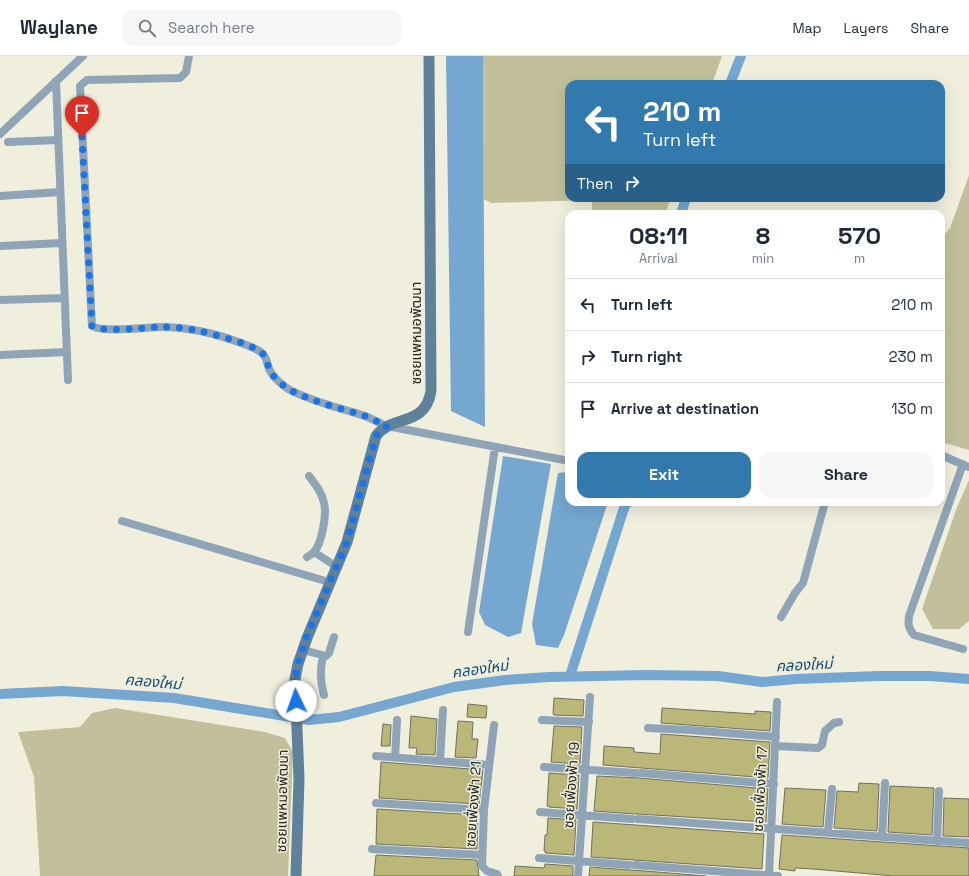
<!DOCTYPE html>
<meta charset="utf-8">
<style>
:root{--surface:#fff;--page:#f6f6f7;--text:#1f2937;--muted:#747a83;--line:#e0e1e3;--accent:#3279ad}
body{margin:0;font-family:"Space Grotesk","Noto Sans Thai",sans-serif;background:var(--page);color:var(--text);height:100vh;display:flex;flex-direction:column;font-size:15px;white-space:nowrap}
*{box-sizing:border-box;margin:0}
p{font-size:13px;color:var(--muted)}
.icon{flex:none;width:22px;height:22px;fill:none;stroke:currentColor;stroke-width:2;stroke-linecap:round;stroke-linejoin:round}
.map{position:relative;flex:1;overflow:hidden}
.details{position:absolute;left:565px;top:154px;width:380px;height:296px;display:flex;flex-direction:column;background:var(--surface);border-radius:12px;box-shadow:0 4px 16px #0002}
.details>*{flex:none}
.banner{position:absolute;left:565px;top:24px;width:380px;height:122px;border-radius:12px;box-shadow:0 4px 16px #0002;background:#3279ad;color:#fff;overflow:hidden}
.pin{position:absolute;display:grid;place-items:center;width:34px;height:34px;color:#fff;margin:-41px -17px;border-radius:50% 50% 50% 0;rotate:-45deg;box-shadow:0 0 4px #0007}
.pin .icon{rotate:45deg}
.me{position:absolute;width:44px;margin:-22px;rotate:357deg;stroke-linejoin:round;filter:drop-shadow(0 0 3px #0008)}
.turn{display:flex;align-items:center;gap:14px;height:84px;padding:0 12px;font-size:18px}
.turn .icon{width:52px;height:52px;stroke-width:2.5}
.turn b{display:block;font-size:28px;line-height:34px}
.then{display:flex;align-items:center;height:38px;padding:0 12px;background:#0003;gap:8px;font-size:15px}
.eta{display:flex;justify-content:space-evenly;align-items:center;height:68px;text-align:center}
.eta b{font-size:24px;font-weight:700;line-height:28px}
.action{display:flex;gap:8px;margin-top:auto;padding:8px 12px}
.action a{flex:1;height:46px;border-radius:12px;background:var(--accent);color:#fff;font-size:16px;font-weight:700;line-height:46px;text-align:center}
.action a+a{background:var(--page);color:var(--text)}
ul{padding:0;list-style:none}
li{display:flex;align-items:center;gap:12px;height:52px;padding:0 12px;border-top:1px solid var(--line)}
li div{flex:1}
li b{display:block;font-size:15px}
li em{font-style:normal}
header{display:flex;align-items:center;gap:24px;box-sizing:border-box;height:56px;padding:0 20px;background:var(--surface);border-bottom:1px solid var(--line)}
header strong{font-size:19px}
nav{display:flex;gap:22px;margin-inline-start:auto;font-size:14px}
.search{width:280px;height:36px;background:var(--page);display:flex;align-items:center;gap:10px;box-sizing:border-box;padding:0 14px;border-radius:12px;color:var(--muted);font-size:15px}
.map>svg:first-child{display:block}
</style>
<header>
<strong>Waylane</strong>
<div class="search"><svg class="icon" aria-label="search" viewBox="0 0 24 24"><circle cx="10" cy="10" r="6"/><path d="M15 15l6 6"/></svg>Search here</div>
<nav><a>Map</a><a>Layers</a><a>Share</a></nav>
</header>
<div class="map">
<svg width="969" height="820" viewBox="0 0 969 820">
<rect width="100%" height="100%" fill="#f0efde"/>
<path fill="#c2c09b" d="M483 0H722L712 28H569V142H671L665 158H592V144L491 147 484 143Z
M969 119V394L941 386V183L950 172Z
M969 424V565L959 573H933L922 553 957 451Z
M115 652 265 676 285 682 293 696 288 820H40L34 721 18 676 80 671 92 657Z"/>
<path fill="#75a7d1" d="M446 0H483L485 371 451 355Z
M503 400 551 408 521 577 508 581 485 569 479 556Z
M566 416 569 417V446H608L564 579 558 592 536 589 532 568 558 417Z"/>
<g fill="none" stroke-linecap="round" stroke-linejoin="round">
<path stroke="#75a7d1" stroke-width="10" d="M730 28 741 0
M681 158 686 142
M570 620 625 449 629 446
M0 638 63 635 174 642 309 664 339 661 454 631 505 624 549 621 646 619 718 620 762 626 796 623 879 620H930L969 623"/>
</g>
<path fill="#bbb779" stroke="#6f6f60" d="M554 642 584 644 583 660 554 659 553 658Z
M468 648 487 650 486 662 467 661Z
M662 652 755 658V655L771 656 770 675 661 667Z
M411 660 437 663 435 699 416 698 417 692H409Z
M458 665 473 666 472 683H478L476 702 455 701Z
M383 668 391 669 390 690H381Z
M554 670 582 671 580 708 551 706Z
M661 678 770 686 768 722 603 709 604 690 634 692V696L660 698Z
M381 706 483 714 479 748 379 742Z
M549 717 579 719 577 753 549 751V750H547Z
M597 720 639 722 768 733 766 766 638 758H635L594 755Z
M859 727 879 728 877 775 834 772 837 735 858 736Z
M890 730 934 732 932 779 888 776Z
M785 732 826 734 823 771 782 768Z
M944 742 969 743V781L943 780Z
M377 753 478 759 477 793 376 788Z
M548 762 576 764 574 799 545 797 546 795H544L545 779H547Z
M593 766 764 778 762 813 591 801Z
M782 779 969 792V820H894L813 813 795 812V815L779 813Z
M376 799 477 804 479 820H374Z
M545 808 573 810V820H514L515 810 544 812Z
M590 811 629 814H632L706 820H589Z"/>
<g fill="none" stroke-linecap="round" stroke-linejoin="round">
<path stroke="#8fa4b7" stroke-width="8" d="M189 0 186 16 180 22 87 24 80 30 92 270C103 277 147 271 162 271 178 271 197 274 213 278 224 281 257 291 263 298 268 304 267 309 270 315 274 322 283 330 290 334 313 346 340 352 365 360 372 363 380 367 387 370L569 405
M56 25 68 324
M0 78 83 0
M8 86 58 84
M0 140 60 136
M0 190 62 187
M0 244 64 242
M0 299 67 296
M941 399 969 411
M963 408 909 560C908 568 908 572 914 579L963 593
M122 465 329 526
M314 496 337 511
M307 501C309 500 312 498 314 496 322 487 327 458 324 447 322 436 315 428 309 420
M781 561 795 537 803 527 825 446
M468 576 495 391
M303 594 326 600 329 597 334 581
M323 600C320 613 320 626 324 639
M542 664 589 666
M494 669 484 754 482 810 487 815 497 818 498 820
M648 672 690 674 776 681
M775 690 818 692 822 689 825 675 834 667 839 666
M376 700 489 709
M395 702 397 664
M440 705 443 654
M544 711 636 717
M641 717 774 728
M376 747 484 754
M540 756 632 763
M638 763 969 787
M828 776 832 733
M882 781 885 727
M937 785 939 735
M372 793 482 799
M539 802 629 809
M635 809 778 820
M578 820 590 641
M769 820 777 646"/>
<path stroke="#60819c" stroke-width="11" d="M296 820 299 723 295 623 298 608 307 582 347 486 376 380C392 358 425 372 431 335L429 0"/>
</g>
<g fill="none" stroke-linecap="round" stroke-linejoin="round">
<path stroke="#1a73e8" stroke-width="7" stroke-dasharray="0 12.6" d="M82 81 92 270C103 277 147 271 162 271 172 271 184 272 195 274 209 277 254 288 263 298 268 304 267 309 270 315 274 322 283 330 290 334 313 346 340 352 365 360 372 363 380 367 387 370L380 376 376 380 347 486 306 582 298 608 295 623 296 645"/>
</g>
<g text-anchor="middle" stroke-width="3" stroke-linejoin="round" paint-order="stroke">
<g font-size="14" fill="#22221c" stroke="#f0efde">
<text transform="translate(416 277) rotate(-90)" y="5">ซอยแพหมอพัฒนา</text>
<text transform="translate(571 729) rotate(-86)" y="5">ซอยเฟื่องฟ้า 19</text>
<text transform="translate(760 733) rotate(-87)" y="5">ซอยเฟื่องฟ้า 17</text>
<text transform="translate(282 745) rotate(-89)" y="5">ซอยแพหมอพัฒนา</text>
<text transform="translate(473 748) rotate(-86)" y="5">ซอยเฟื่องฟ้า 21</text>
</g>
<g font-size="15" font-style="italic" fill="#134d76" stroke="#f0efde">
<text transform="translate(804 609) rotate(-3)" y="5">คลองใหม่</text>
<text transform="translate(480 613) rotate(-8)" y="5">คลองใหม่</text>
<text transform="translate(153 626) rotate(5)" y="5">คลองใหม่</text>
</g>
</g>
</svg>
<div class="pin" style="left:82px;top:81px;background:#d93025"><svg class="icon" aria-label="arrive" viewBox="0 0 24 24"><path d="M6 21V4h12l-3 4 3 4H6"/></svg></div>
<svg class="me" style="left:296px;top:645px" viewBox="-20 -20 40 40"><circle r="19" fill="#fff"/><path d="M0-13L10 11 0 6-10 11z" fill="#1a73e8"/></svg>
<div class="banner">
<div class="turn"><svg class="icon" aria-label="left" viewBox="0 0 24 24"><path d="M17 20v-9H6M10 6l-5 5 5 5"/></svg><div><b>210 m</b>Turn left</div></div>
<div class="then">Then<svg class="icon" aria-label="right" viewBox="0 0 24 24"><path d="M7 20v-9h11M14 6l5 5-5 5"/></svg></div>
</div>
<section class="details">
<div class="eta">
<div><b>08:11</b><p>Arrival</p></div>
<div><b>8</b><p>min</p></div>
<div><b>570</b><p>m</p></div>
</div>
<ul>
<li><svg class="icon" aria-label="left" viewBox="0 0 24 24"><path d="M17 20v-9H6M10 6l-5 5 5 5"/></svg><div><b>Turn left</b></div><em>210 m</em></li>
<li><svg class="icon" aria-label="right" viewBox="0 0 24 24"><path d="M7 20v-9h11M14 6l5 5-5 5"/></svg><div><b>Turn right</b></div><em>230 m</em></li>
<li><svg class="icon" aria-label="arrive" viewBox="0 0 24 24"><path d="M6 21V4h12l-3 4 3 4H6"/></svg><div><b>Arrive at destination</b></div><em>130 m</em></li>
</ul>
<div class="action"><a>Exit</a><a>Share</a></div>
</section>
</div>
